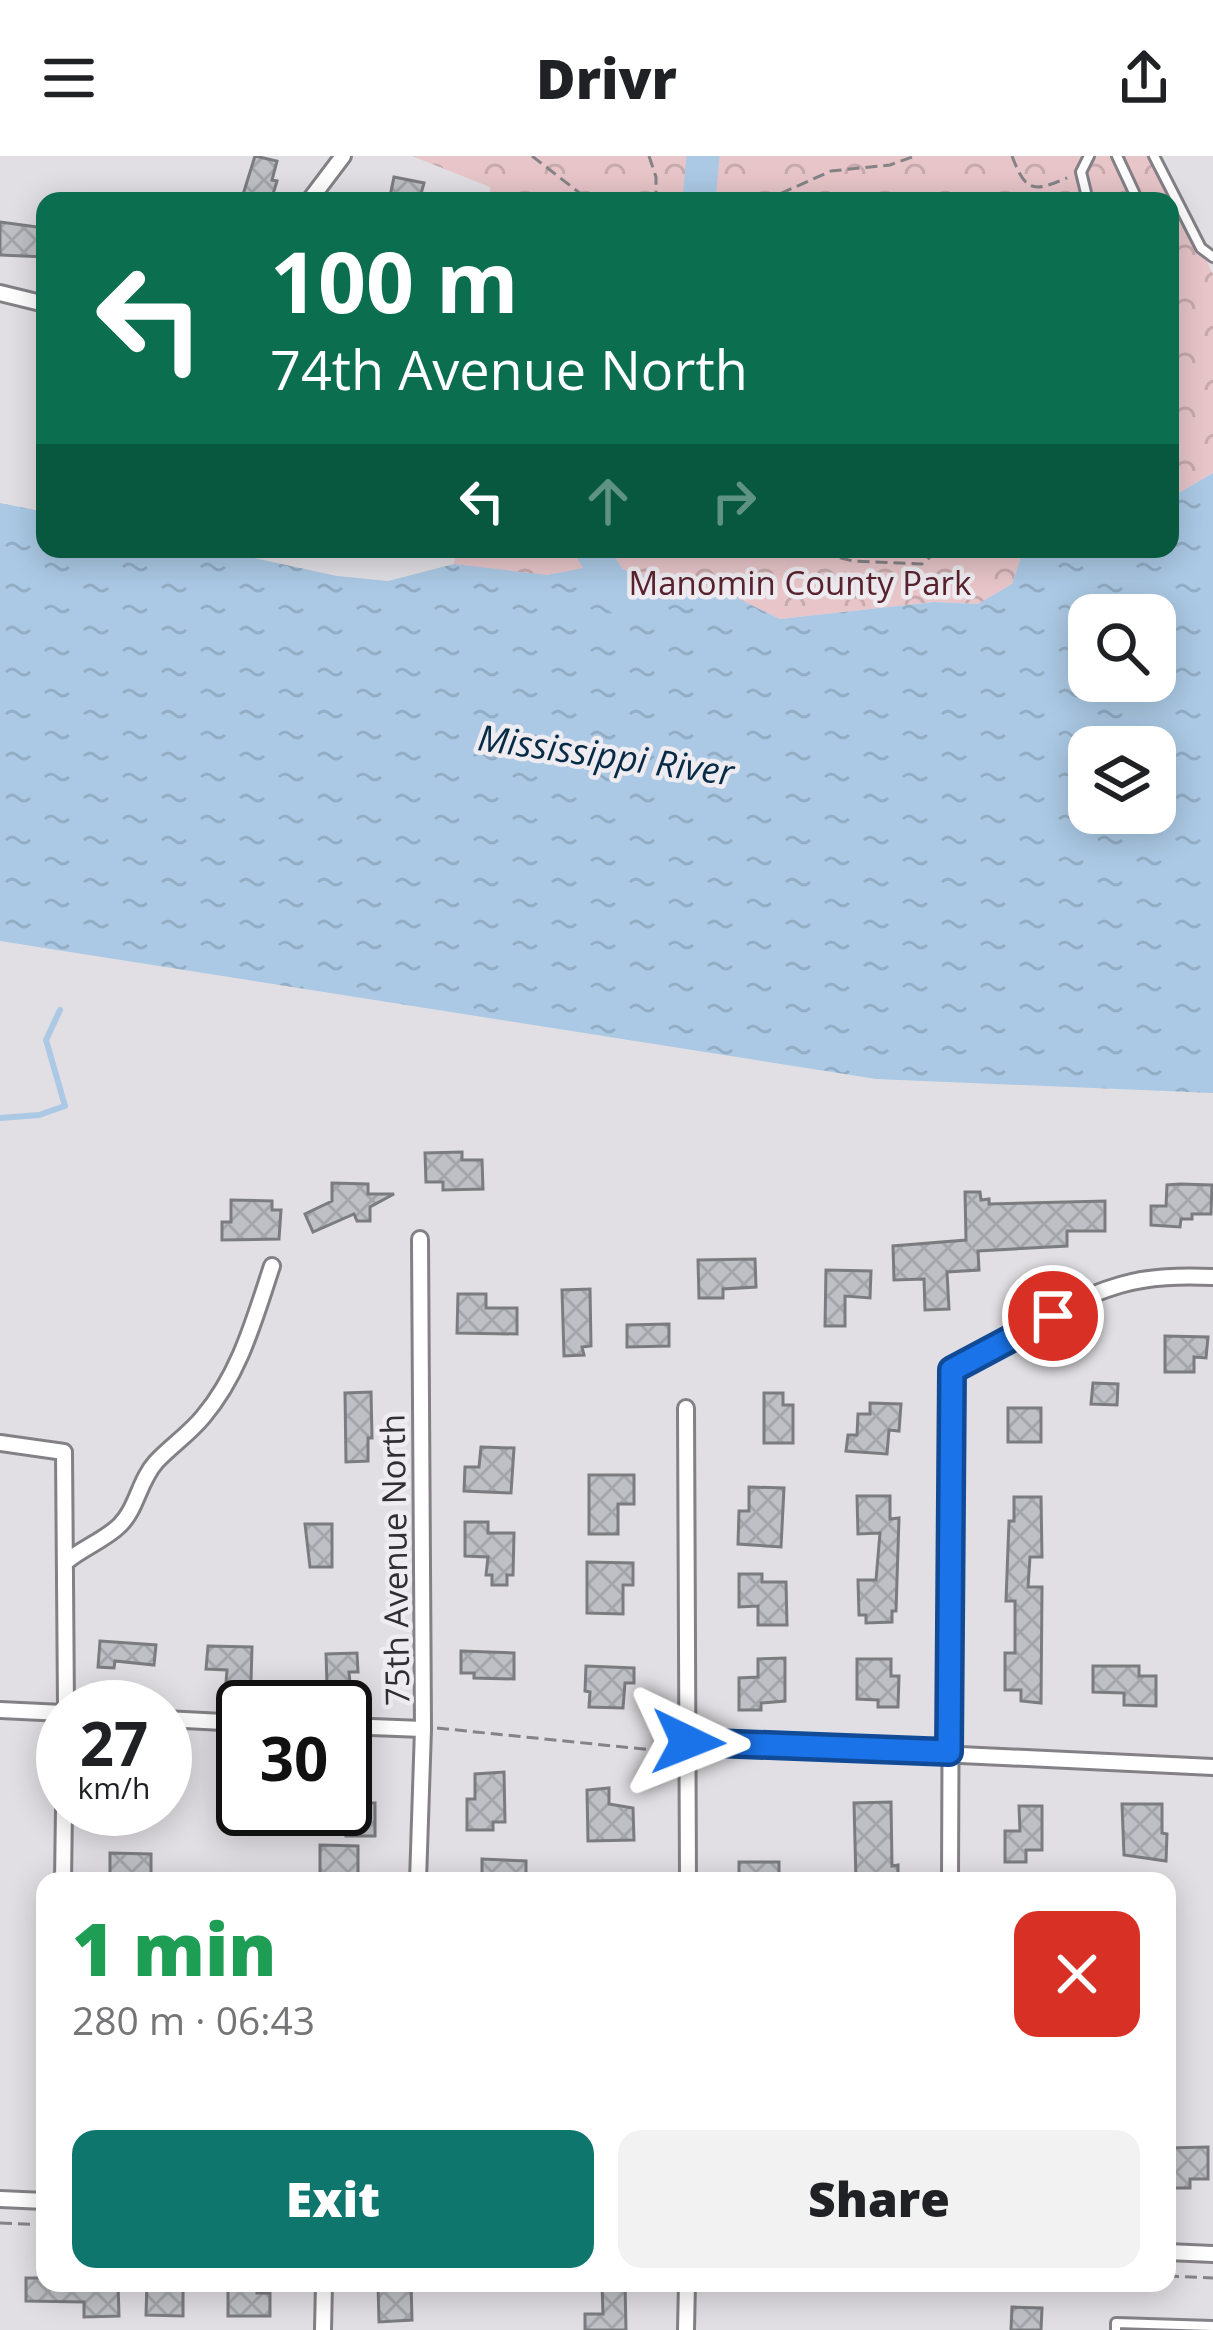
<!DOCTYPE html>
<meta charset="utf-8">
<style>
:root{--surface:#fff;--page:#f2f2f2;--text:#202124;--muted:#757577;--accent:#0f766e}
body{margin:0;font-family:"Open Sans",sans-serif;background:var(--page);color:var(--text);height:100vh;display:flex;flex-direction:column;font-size:45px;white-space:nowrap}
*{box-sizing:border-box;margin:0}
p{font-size:39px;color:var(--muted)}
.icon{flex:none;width:66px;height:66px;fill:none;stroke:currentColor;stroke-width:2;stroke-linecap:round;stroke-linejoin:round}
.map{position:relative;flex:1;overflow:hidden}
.details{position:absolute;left:36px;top:1716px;width:1140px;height:420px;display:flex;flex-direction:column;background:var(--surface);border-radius:24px;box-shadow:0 6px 30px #0003}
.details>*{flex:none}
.banner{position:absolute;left:36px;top:36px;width:1143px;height:366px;border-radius:24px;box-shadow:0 6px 30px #0003;background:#0b6e4f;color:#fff;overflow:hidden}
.buttons{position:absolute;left:1068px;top:438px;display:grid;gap:24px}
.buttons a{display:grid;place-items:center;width:108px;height:108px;border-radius:24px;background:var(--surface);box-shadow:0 6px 30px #0003;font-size:60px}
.speed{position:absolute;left:36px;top:1524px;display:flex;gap:24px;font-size:60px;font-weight:700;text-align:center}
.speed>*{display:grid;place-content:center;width:156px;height:156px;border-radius:50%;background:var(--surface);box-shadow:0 6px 30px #0003;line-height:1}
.speed small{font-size:30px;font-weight:400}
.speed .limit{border:6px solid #111;border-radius:18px;background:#fff;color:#111}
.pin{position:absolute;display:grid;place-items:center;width:102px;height:102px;color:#fff;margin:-51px;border:6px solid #fff;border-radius:50%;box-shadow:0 3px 12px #0007}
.me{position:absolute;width:132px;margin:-66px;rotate:92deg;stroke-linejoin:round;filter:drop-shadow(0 0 9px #0008)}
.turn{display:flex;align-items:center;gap:42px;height:252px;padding:0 36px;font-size:54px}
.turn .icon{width:156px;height:156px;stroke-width:2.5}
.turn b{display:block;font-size:84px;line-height:102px}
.lanes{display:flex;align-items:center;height:114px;padding:0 36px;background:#0003;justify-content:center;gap:60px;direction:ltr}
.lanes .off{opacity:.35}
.round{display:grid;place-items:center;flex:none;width:126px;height:126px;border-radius:24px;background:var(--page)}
.overview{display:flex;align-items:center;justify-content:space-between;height:204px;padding:0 36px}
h1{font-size:72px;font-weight:800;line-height:90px;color:#1e9e55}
.action{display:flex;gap:24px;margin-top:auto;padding:24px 36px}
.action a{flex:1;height:138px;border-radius:24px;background:var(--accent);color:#fff;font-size:48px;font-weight:800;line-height:138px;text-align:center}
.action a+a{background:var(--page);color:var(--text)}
header{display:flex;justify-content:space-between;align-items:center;height:156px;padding:0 36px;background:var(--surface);font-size:54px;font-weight:800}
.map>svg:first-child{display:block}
</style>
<header><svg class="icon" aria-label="menu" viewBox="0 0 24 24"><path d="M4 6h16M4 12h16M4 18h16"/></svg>Drivr<svg class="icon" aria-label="share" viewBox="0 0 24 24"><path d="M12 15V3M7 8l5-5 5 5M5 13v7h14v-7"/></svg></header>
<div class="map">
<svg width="1213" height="2174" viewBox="0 0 1213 2174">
<defs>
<pattern id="park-crowns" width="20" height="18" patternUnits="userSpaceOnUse" patternTransform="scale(3)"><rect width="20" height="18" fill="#e7c5c9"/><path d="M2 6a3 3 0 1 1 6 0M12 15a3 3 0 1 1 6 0" fill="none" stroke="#c6aaad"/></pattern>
<pattern id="water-ripples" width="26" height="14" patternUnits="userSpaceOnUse" patternTransform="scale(3)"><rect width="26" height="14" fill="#abc9e5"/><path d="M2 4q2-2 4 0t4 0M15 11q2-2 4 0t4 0" fill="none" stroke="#93adc5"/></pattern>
<pattern id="building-cross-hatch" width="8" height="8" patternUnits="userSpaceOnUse" patternTransform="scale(3)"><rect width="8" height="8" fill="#bfc0c5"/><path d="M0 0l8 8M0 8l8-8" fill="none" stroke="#a4a5aa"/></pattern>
</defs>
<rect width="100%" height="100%" fill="#e1dfe3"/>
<path fill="url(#park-crowns)" d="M412 0H1155L1213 118V317L1170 342V45H490V31Z
M456 393H1018L1020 404 1012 428 979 448 934 446 780 463 735 441 718 440 625 414 600 402C564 433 498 413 454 408Z"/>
<path fill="url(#water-ripples)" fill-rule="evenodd" d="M1213 317V937L876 923 0 785V347L45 356V393H213L337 420 388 425 454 408 547 419 589 411 600 402 625 414 718 440 735 441 780 463 934 446 978 448 1012 428 1020 404 1018 393H1170V342ZM1089 459H1155V525H1089ZM1089 591H1155V657H1089Z"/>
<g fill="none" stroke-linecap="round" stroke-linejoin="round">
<path stroke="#abc9e5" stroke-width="6" d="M0 962 39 959 65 950 46 884 60 854"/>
<path stroke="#abc9e5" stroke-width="33" d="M699 45 703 0
M591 393 621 443"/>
</g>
<path fill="url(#building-cross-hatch)" stroke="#7b7c80" stroke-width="3" d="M255 0 277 5 272 24 277 25 271 45H241Z
M394 21 424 27 419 45H389Z
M0 66 45 72V101L0 99Z
M462 996V1004H482L483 1033 443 1034V1026H426L425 997Z
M332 1027 368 1028V1038H394L370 1051V1065H357L354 1058 313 1076 305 1058 332 1045Z
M1180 1028 1212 1029 1211 1058H1192V1063H1181L1180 1071 1151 1069V1050H1166L1167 1029Z
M965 1036H980L981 1044 989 1043V1048L1105 1045V1075H1067V1090L978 1095 979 1114 947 1116 949 1153 925 1154 924 1123 894 1124 893 1090 966 1084Z
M231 1044 272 1045V1054H281L279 1083 222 1084V1066H231Z
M755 1103 756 1131 723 1133V1142H699L698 1104Z
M826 1114 871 1115 870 1142 845 1140V1170H825Z
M590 1133 591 1190 582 1191 584 1199 564 1200 562 1134Z
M458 1138H486V1152H517V1178L457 1177Z
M669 1168V1190L627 1191V1169Z
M1165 1180 1208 1181 1206 1202 1194 1201V1216H1165Z
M1093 1227 1118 1228 1117 1249 1091 1248Z
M371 1236 372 1282H368V1305L346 1306 345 1237Z
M764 1237H783V1249H793V1287H764Z
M870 1247 901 1248 899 1275 889 1274 887 1298 846 1295 848 1279H857L858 1258H870Z
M1008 1252H1041V1286H1008Z
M481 1291 514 1292 511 1337 464 1335 465 1311H479Z
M589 1319H634V1348H618V1378H589Z
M749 1331 784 1332 781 1391 738 1388 739 1355H749Z
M857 1340H890V1363L899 1362 896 1455H892V1466L866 1467V1459H859L858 1424H876L880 1377 858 1378Z
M1014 1341H1041L1042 1401H1030L1028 1431H1042L1041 1547 1021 1545V1534H1005V1497H1015V1445H1006L1009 1365H1014Z
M465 1366H488V1377H514L513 1419H507V1429H492V1419H486L488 1401 465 1400Z
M305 1368H332V1411H310Z
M587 1406 633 1407V1429H623V1458L587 1457Z
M739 1418H762V1426H786L787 1469H758V1450L739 1451Z
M100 1485 156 1489 154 1509 115 1505 114 1512 98 1511Z
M208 1490 252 1491 251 1526H226L227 1514 206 1513Z
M461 1495 514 1497V1523L474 1522V1517H461Z
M357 1497 358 1516H349L350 1527 327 1528 326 1498Z
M785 1502V1545L761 1547V1554H739V1522L758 1521V1503Z
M857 1503H891V1520H899L898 1551H878V1544L857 1543Z
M586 1510 634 1512V1527H625L623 1552 589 1551 590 1536 585 1535Z
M1093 1510H1139V1520H1156V1550L1124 1549V1537L1093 1536Z
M504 1616 505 1666H493V1674H467V1643H475V1618Z
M346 1629H370V1647H375V1680H346Z
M609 1632V1648L633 1652 634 1684 588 1685 587 1634Z
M891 1646 892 1710 898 1709V1725H856L854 1647Z
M1122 1648H1162V1677L1167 1678 1166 1705 1124 1699Z
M1019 1650H1042V1694H1026V1706H1005V1675H1020Z
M320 1689 358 1690V1725H320Z
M110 1697 151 1698V1725H110Z
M482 1703 526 1705V1725H482Z
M739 1706H779V1725H739Z
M1208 1991V2023H1190V2032H1167V1992Z
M26 2122H45V2127H118L119 2160 84 2161V2146L26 2145Z
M147 2127 183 2131V2160L146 2159Z
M228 2127H257V2137H270V2160H228Z
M378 2127H411L412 2164 379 2166Z
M602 2127H625L626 2174H585V2158H603Z
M1012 2151 1042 2152 1041 2174H1011Z"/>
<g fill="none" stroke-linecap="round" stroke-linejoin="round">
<defs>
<path id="lane" d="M1117 0 1138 45
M1154 0 1201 92 1213 101
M1088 45 1081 16 1089 0
M1116 2174V2167L1213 2170"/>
<path id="street" d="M309 45 343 0
M0 137 45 148
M686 1252 688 1725
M0 1287 64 1296 66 1551
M66 1406C82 1392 105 1384 120 1369 137 1352 139 1325 156 1306 171 1290 189 1278 203 1261 240 1217 254 1164 272 1110
M0 1554 63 1557
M165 1563 243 1567
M345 1570 423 1573
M689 1586 1213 1611
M63 1725 64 1653
M418 1725 423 1573 420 1083
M950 1725 952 1214C1005 1186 1061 1146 1120 1129 1150 1120 1182 1120 1213 1121
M0 2043 45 2045
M1167 2096 1213 2098
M323 2174 324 2127
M686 2174 687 2127"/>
</defs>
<use href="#lane" stroke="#838185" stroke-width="14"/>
<use href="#street" stroke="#838185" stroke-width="20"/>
<path stroke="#848386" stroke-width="3" stroke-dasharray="12 6" stroke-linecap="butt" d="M532 0 590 45
M649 0 656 21V45
M1012 0C1026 37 1033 36 1067 22
M764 45 831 15 890 9 915 0
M661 393 738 400 763 393
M805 393 853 405 922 408 939 393
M437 1572 672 1596
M0 2067 45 2069
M1167 2120 1213 2122"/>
<use href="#lane" stroke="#fff" stroke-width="8"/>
<use href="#street" stroke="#fff" stroke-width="14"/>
</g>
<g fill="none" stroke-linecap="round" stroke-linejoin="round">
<defs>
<path id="route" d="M688 1586 949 1596 952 1214 1053 1160"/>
</defs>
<use href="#route" stroke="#114b97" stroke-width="30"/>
<use href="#route" stroke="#1a73e8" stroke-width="21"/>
</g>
<g text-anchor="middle" stroke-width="9" stroke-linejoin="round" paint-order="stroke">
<g font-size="33" fill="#59222e" stroke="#eeecf0">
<text x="800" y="439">Manomin County Park</text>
</g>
<g font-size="33" fill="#2f2e30" stroke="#eeecf0">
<text transform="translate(395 1404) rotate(-91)" y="12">75th Avenue North</text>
</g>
<g font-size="36" font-style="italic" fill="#072b47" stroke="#eeecf0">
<text transform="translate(606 599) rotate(8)" y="13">Mississippi River</text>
</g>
</g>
</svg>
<div class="buttons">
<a><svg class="icon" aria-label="search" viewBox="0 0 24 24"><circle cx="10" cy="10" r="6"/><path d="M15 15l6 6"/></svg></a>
<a><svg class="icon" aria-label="layers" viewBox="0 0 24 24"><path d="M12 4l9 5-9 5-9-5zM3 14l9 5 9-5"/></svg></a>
</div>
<div class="speed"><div>27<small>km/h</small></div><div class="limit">30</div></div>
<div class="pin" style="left:1053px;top:1160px;background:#d93025"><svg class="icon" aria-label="arrive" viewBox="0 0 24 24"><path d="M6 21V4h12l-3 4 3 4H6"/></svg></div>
<svg class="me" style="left:688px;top:1586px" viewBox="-20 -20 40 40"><path d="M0-17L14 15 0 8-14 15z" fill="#1a73e8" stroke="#fff" stroke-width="4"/></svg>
<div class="banner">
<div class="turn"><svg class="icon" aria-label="left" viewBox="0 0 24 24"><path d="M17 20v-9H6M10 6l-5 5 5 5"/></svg><div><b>100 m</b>74th Avenue North</div></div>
<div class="lanes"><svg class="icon" aria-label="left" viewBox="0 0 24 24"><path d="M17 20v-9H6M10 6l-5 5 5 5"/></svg><svg class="icon off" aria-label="ahead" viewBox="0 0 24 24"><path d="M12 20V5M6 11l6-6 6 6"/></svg><svg class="icon off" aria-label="right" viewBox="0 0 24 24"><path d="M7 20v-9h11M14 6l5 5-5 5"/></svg></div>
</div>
<section class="details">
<div class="overview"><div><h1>1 min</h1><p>280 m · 06:43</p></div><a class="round" style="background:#d93025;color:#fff"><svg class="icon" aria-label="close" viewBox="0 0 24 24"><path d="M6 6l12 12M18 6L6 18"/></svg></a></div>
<div class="action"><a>Exit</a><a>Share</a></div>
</section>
</div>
